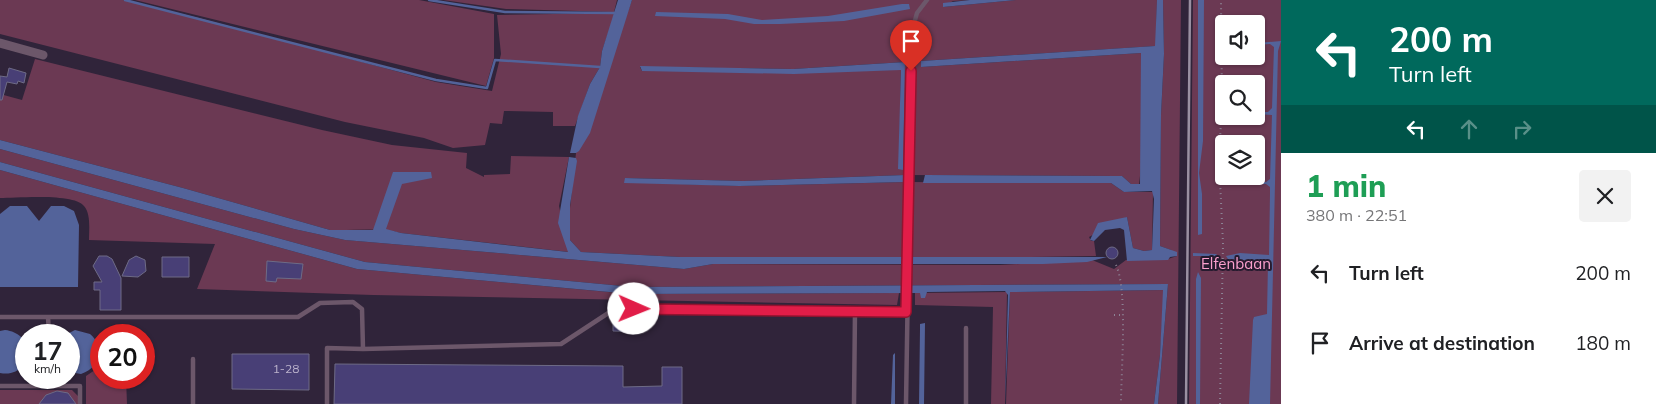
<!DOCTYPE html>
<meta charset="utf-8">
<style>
:root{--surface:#fff;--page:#f2f2f2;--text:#202124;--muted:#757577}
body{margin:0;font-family:Mulish,sans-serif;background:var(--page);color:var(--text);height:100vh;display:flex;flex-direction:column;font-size:19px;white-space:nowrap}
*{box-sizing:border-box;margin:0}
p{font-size:16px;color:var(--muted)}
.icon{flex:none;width:28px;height:28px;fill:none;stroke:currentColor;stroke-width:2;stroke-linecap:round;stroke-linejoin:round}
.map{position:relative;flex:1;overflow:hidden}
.details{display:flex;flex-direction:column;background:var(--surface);width:375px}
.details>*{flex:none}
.top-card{background:#00695c;color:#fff;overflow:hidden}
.tools{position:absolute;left:1215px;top:15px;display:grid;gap:10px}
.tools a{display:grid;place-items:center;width:50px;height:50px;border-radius:5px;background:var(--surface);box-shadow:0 1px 4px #0004;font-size:25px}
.speed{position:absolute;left:15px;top:324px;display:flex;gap:10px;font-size:25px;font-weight:700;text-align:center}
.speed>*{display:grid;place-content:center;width:65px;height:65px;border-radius:50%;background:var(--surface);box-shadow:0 1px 4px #0004;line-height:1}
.speed small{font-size:12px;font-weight:400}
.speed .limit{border:8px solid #d22;background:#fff;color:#111}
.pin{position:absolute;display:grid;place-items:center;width:42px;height:42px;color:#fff;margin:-51px -21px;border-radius:50% 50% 50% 0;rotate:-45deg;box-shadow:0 0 5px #0007}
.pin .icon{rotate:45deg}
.me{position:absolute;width:55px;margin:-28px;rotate:91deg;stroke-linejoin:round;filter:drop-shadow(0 0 4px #0008)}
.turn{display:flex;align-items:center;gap:18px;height:105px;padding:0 25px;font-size:22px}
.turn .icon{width:65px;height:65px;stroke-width:2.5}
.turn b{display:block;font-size:35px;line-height:42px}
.lanes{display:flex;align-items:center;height:48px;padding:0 25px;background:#0003;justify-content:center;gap:25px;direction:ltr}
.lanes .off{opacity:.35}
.round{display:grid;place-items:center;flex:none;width:52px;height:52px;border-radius:5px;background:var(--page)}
.summary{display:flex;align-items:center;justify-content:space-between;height:85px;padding:0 25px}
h1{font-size:30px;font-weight:800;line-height:38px;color:#1e9e55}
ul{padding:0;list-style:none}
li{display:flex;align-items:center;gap:15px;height:70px;padding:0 25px}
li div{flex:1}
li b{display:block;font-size:19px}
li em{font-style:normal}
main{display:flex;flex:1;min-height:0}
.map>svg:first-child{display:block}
</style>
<main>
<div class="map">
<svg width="1281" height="404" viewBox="0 0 1281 404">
<rect width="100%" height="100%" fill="#30243a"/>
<path fill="#6b3953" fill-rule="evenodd" d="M0 0H123L199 18 436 82 492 91 501 54 497 15 615 13 602 51 600 67 590 84 575 126H553V112L504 111 502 124 490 123 485 145 453 148 424 138 345 122 0 34Z
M135 0H419L494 14V58L486 86Z
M443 0H617L614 12 506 9Z
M632 0H970L953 1 943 7 1016 0H1157L1156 46 921 61V67L1141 53 1142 160 1139 184H1131L1122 176H1117L905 175 743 181 626 178 625 182 739 186 905 182 1111 183 1124 192H1153L1152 250 1144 251 1133 248 1127 217 1089 237 1091 241H1094L1096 256 970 258 680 257 581 252 570 240 569 217 576 153ZM905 62 899 169 901 70 642 71 640 67 793 69Z
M1163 0H1181L1177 404H1158L1168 284 633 287 365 262 0 162V149L294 229 345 240 684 269 713 264 1000 265 1092 260 1114 269 1126 260H1165L1177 256 1171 250 1160 246 1161 115 1164 54Z
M1193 0H1281V404H1189ZM1224 24H1256V56H1224ZM1224 84H1256V116H1224ZM1224 144H1256V176H1224Z
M35 59 322 130 392 145 467 153 466 168 484 177V175L510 174 511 156 569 157 559 206 569 252 401 233C378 227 354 231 330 230L183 188 0 140V94L22 100Z
M0 170 357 269 630 294 899 293 897 305 373 295 197 289 215 244 89 240C89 229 91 214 84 206 74 193 17 198 0 198Z
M1164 290 1160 355 1154 404H1006L1010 292Z
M1007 292 1005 404H991L993 307 915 305V293Z
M101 359V378H126L127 404H86V376L95 370Z
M0 390H72L78 396 79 404H0Z"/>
<path fill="#53639a" d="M618 0H632L590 133 579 151 576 153H570L578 116 590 84 600 67 602 51Z
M970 0H1016L943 7V3Z
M1157 0H1163L1164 54 1161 115 1160 246 1177 252V256L1170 257 1168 260 1127 261 1124 230 1120 228 1105 230 1094 241 1090 240 1098 223 1127 217 1133 248 1144 251 1152 250 1154 199 1152 191 1124 192 1111 183H923L925 175 1117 176H1122L1131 184H1140L1141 53 921 67V61L1155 46Z
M1198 0H1204L1203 141 1199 173 1202 194V234L1198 235Z
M902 4H909L910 9 844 21 780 24H754L725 19 655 16 656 12 728 14 762 20 828 16Z
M1281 41 1278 51 1270 404H1249L1253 320 1254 317 1267 314 1268 262 1228 259 1226 256 1240 253 1269 255 1270 193V187L1266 184 1230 185V183L1266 182 1270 179 1272 115 1256 114V112H1268L1272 108 1274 47 1270 44 1256 45V43Z
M905 62 903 170 898 169 901 70 794 74 642 71 640 66 793 69Z
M0 140 183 188 330 230H373L393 172H431L432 178 402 184 386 229 401 233 568 252 558 223 569 157 576 158 577 161 570 205V240L581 252 680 257H1107L1087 262 1043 264H713L684 269 345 240 294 229 0 149Z
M0 162 365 262 633 287 1168 284 1158 404H1154L1160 355 1163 290 1010 292 1005 404 1008 295 1005 291 927 292 925 298H921L920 293 631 294 357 269 0 170Z
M905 175V182L739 186 624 183 625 178 743 181Z
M10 206H27L39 221 51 206H64L74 211 79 225 78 287H0V214Z
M1193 253 1216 254 1218 256H1193Z
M1198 272 1201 278 1200 404H1196V279Z
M925 323 924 404H919L920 329V324Z
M5 330C23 332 33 347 24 365 17 372 10 375 0 373V331Z
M75 330 90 334C106 348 100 367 81 374L69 372V335H65Z
M895 353V404H891L893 355Z"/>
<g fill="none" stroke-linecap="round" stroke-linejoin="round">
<path stroke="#53639a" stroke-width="2.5" d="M125 0 436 80 487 88 495 60 600 67
M429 0 505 12 615 13"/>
</g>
<path fill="#483f76" stroke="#6e6b86" d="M9 68 26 73 24 83 18 81 17 84 7 82 2 100H0V76L7 77Z
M1106 253a6 6 0 1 1 12 0a6 6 0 1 1-12 0Z
M99 256H107L112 259 121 278V310H100V290H94V282H102L93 266Z
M136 256 145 260 146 271 138 277 122 276 129 260Z
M162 257H189V277H162Z
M267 261 303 264 301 279 277 278 276 282 266 281Z
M613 321H638V332L613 331Z
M232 354H309V390L232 389Z
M335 364 623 366V387L662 386V367H682V404H334Z
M57 391 68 393 76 404H39L46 395Z"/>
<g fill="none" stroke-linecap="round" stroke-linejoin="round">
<path stroke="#8d8395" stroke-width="2" stroke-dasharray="1 4" stroke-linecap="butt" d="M1116 265C1128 290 1121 372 1121 404
M1114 315H1121
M1220 404 1223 244 1219 159 1222 103 1221 0"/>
<path stroke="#6c576a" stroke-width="4.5" d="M0 317H298L320 303 353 302 362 309 363 349 327 348V404
M48 317 49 335
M363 349 561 344 616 308 906 312
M193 359V404
M50 378V386
M0 386H80V404
M854 404 855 311
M906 404 912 31 917 13 927 0
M966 404V328"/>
<path stroke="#6c576a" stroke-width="9" d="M0 43 43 55"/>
<path stroke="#9a90a2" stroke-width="2.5" d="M1186 404 1190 0"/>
</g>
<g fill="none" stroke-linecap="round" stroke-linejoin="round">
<defs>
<path id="route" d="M634 309 906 312 911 71"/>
</defs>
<use href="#route" stroke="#92132f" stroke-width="12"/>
<use href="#route" stroke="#e11d48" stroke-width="9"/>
</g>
<g text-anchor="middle" stroke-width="4" stroke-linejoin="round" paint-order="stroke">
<g font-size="12" fill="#bcb3cc">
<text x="286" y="373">1-28</text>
</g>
<g font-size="15" fill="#fba0cd" stroke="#261b2f">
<text x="1236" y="269">Elfenbaan</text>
</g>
</g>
</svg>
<div class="tools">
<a><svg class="icon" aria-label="sound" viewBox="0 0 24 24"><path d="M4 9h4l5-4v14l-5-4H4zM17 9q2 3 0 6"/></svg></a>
<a><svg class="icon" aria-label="search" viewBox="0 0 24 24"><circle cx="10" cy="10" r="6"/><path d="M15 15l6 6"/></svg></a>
<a><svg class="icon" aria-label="layers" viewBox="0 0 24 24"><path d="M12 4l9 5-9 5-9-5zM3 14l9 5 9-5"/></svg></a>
</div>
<div class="speed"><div>17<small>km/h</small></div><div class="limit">20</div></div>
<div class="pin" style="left:911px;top:71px;background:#d93025"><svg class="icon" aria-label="arrive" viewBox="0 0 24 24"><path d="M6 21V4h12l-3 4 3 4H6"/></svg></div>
<svg class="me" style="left:634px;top:309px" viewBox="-20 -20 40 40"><circle r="19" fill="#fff"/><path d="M0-13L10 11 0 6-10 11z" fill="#e11d48"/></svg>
</div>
<section class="details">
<div class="top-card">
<div class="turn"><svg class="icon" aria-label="left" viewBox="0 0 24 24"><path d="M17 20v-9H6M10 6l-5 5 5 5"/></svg><div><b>200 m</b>Turn left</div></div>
<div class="lanes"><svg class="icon" aria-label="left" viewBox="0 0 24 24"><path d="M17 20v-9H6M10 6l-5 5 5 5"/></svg><svg class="icon off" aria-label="ahead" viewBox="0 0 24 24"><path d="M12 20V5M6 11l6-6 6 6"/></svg><svg class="icon off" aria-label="right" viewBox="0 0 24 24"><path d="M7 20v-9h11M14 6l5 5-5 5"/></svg></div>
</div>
<div class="summary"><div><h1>1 min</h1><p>380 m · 22:51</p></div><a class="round"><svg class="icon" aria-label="close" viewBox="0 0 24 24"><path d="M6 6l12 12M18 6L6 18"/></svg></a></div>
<ul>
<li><svg class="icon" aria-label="left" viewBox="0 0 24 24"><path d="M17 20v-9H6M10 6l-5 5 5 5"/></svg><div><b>Turn left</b></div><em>200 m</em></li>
<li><svg class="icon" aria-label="arrive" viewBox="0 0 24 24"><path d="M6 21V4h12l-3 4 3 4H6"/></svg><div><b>Arrive at destination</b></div><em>180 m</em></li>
</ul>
</section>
</main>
